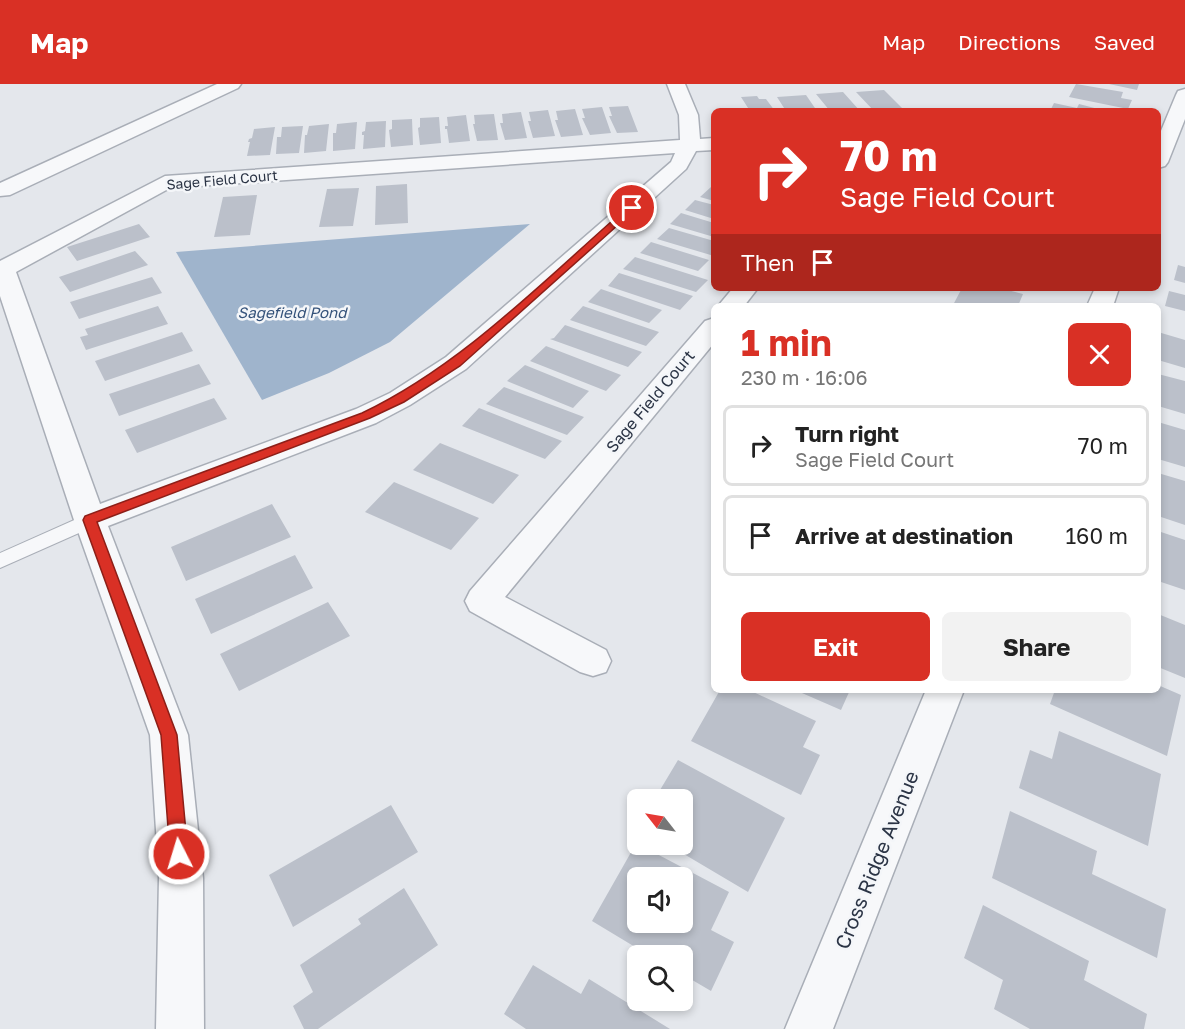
<!DOCTYPE html>
<meta charset="utf-8">
<style>
:root{--surface:#fff;--page:#f2f2f2;--text:#222;--muted:#767676;--line:#e0e0e0;--accent:#d93025}
body{margin:0;font-family:"Golos Text",sans-serif;background:var(--page);color:var(--text);height:100vh;display:flex;flex-direction:column;font-size:22px;white-space:nowrap}
*{box-sizing:border-box;margin:0}
p{font-size:20px;color:var(--muted)}
.icon{flex:none;width:33px;height:33px;fill:none;stroke:currentColor;stroke-width:2;stroke-linecap:round;stroke-linejoin:round}
.map{position:relative;flex:1;overflow:hidden}
.sheet{position:absolute;left:711px;top:219px;width:450px;height:390px;display:flex;flex-direction:column;background:var(--surface);border-radius:9px;box-shadow:0 3px 9px #0003}
.sheet>*{flex:none}
.guide{position:absolute;left:711px;top:24px;width:450px;height:183px;border-radius:9px;box-shadow:0 3px 9px #0003;background:#d93025;color:#fff;overflow:hidden}
.needle{width:39px;rotate:301deg}
.controls{position:absolute;left:627px;top:705px;display:grid;gap:12px}
.controls a{display:grid;place-items:center;width:66px;height:66px;border-radius:9px;background:var(--surface);box-shadow:0 3px 9px #0003;font-size:30px}
.pin{position:absolute;display:grid;place-items:center;width:51px;height:51px;color:#fff;margin:-26px;border:3px solid #fff;border-radius:50%;box-shadow:0 2px 6px #0007}
.me{position:absolute;width:66px;margin:-33px;rotate:355deg;stroke-linejoin:round;filter:drop-shadow(0 0 4px #0008)}
.turn{display:flex;align-items:center;gap:21px;height:126px;padding:0 30px;font-size:27px}
.turn .icon{width:78px;height:78px;stroke-width:2.5}
.turn b{display:block;font-size:42px;line-height:51px}
.then{display:flex;align-items:center;height:57px;padding:0 30px;background:#0003;gap:12px;font-size:22px}
.round{display:grid;place-items:center;flex:none;width:63px;height:63px;border-radius:9px;background:var(--page)}
.summary{display:flex;align-items:center;justify-content:space-between;height:102px;padding:0 30px}
h1{font-size:36px;font-weight:700;line-height:45px;color:var(--accent)}
.primary-button{display:flex;gap:12px;margin-top:auto;padding:12px 30px}
.primary-button a{flex:1;height:69px;border-radius:9px;background:var(--accent);color:#fff;font-size:24px;font-weight:700;line-height:69px;text-align:center}
.primary-button a+a{background:var(--page);color:var(--text)}
ul{padding:0;list-style:none}
li{display:flex;align-items:center;gap:18px;height:81px;margin:0 12px 9px;padding:0 18px;border:3px solid var(--line);border-radius:9px}
li div{flex:1}
li b{display:block;font-size:22px}
li em{font-style:normal}
header{display:flex;align-items:center;gap:36px;box-sizing:border-box;height:84px;padding:0 30px;background:var(--accent);color:#fff}
header strong{font-size:28px}
nav{display:flex;gap:33px;margin-inline-start:auto;font-size:21px}
.map>svg:first-child{display:block}
</style>
<header>
<strong>Map</strong>
<nav><a>Map</a><a>Directions</a><a>Saved</a></nav>
</header>
<div class="map">
<svg width="1185" height="945" viewBox="0 0 1185 945">
<rect width="100%" height="100%" fill="#e4e7ec"/>
<path fill="#9fb4cc" d="M530 140 390 258 329 289 262 316 176 168Z"/>
<path fill="#bbc0ca" fill-rule="evenodd" d="M1076 0 1123 8 1121 14 1132 16 1128 25 1069 13Z
M1109 0H1139L1137 6Z
M884 6 905 27H874L856 8Z
M843 8 860 27H830L816 10Z
M806 11 817 27H786L777 13Z
M757 12 759 15H766L775 27H750L741 13Z
M1054 19 1077 24 1079 20 1106 27H1050Z
M628 22 638 48 617 49 609 32H612L609 23Z
M602 23 611 49 590 51 582 34H585L582 25Z
M575 25 583 51 561 53 555 36H558L556 27Z
M548 26 555 52 533 54 528 37H531L529 28Z
M521 28 527 54 505 56 500 39H503L502 30Z
M494 30 498 56 477 57 473 40H475L474 31Z
M466 31 470 57 449 59 447 45H445V42H448L447 33Z
M439 33 441 59 420 61 418 44 420 43V34Z
M412 35 413 61 391 63 389 46 392 45V36Z
M386 37 385 63 363 65 364 51H362V48L365 47 366 38Z
M357 38 355 65 333 67V49H336L337 40Z
M329 40 326 67 304 69 305 51H307L309 42Z
M303 42 299 69 276 70 277 53H281L282 43Z
M275 43 270 71 247 72 250 58H248L249 55 252 54 254 45Z
M407 100 408 139 375 141 376 102Z
M711 103 714 104V117L700 113Z
M359 104 353 142 319 143 327 105Z
M257 111 250 151 214 153 223 113Z
M695 116 714 121V135L685 126Z
M681 129 714 139V153L670 140Z
M139 140 150 153 77 177 67 163Z
M669 144 714 157V172L657 155Z
M651 158 709 176 698 187 640 169Z
M135 167 148 181 70 208 59 193Z
M635 173 708 196 696 208 623 185Z
M1178 181 1185 183V199L1174 196Z
M619 189 693 212 680 226 608 202Z
M152 193 162 209 79 235 70 218Z
M962 204H1000L1023 210 1018 222 953 221Z
M601 205 662 226 649 239 588 218Z
M1169 207 1185 211V227L1165 222Z
M158 222 168 240 86 266 80 253 88 251 85 245Z
M583 222 659 248 646 262 570 236Z
M565 241 642 268 628 283 550 255 554 254Z
M182 248 193 267 105 297 95 277Z
M1158 248 1185 256V284L1158 276Z
M546 262 621 291 606 307 530 277Z
M199 280 211 300 119 332 109 310Z
M525 281 589 307 573 324 507 297Z
M1158 290 1185 297V330L1158 322Z
M504 303 584 333 567 351 486 320Z
M214 314 227 335 137 369 125 346Z
M479 324 562 357 545 375 462 342Z
M1158 338 1185 346V383L1158 375Z
M440 359 519 391 493 420 413 386Z
M1158 389 1185 397V441L1158 432Z
M394 398 479 434 451 466 365 428Z
M272 420 291 453 186 497 171 463Z
M1158 447 1185 456V506L1158 497Z
M295 471 313 504 211 550 195 515Z
M328 518 350 552 239 607 220 570Z
M1158 530 1185 541V594L1158 583Z
M1158 601 1181 611 1167 672 1050 620 1055 606H1158Z
M720 606H749L816 637 803 663 820 671 801 711 691 657Z
M795 606H850L841 626Z
M1059 647 1161 690 1148 762 1019 704 1030 666 1052 675Z
M678 676 785 734 748 808 667 760H682V716H654Z
M391 721 418 768 293 843 269 791Z
M1010 727 1097 767 1092 790 1166 825 1157 874 992 794Z
M638 756V760L729 808 711 846 734 858 711 907 682 890V872H650L592 837ZM638 794H682V838H638Z
M404 804 438 861 318 945H304L293 922 313 908 300 881 361 840 358 835Z
M983 821 1089 877 1084 896 1147 930 1144 945H1030L994 925 1003 896 964 874Z
M533 881 581 910 589 895 670 945H526L504 930Z"/>
<g fill="none" stroke-linecap="round" stroke-linejoin="round">
<defs>
<path id="lane" d="M90 429 97 431 99 436 97 441 0 484V469Z"/>
<path id="street" d="M217 0H241L238 4 10 111 0 112V99Z
M667 0H685L698 31 700 55 714 54V66L696 67 686 85 466 285 410 321 376 339 108 442 188 651 203 794 204 945H156L159 794 150 651 74 436 0 212V177L165 92 680 56 679 31ZM675 69 671 78 446 273 390 309 356 325 100 420 16 188 170 104Z
M1185 5V35L1168 78 1165 82 1158 84V54L1176 11 1178 7Z
M733 204H758L744 222H718Z
M1095 204H1119L1113 222H1087Z
M714 234V259L505 513 606 566 611 577 606 588 593 592 580 588 470 527 465 517 470 507 705 237Z
M926 606H964L833 945H785Z"/>
</defs>
<use href="#lane" stroke="#a9aeb7" stroke-width="2"/>
<use href="#street" stroke="#a9aeb7" stroke-width="3"/>
<use href="#lane" fill="#f7f8fa" fill-rule="evenodd"/>
<use href="#street" fill="#f7f8fa" fill-rule="evenodd"/>
</g>
<path fill="#d93025" stroke="#8d1f18" stroke-width="1.5" d="M629 122 637 124 460 282 404 318 370 334 97 438 177 651 188 770 185 776 179 779 173 776 170 770 161 651 83 436 85 432 362 329C463 281 545 195 629 122Z"/>
<g text-anchor="middle" stroke-width="5" stroke-linejoin="round" paint-order="stroke">
<g font-size="14" fill="#2b3445" stroke="#f4f6f9">
<text transform="translate(222 96) rotate(-5)" y="5">Sage Field Court</text>
</g>
<g font-size="15" font-style="italic" fill="#34527a" stroke="#f4f6f9">
<text x="292" y="234">Sagefield Pond</text>
</g>
<g font-size="16" fill="#2b3445" stroke="#f4f6f9">
<text transform="translate(650 317) rotate(-50)" y="6">Sage Field Court</text>
</g>
<g font-size="20" fill="#2b3445" stroke="#f4f6f9">
<text transform="translate(877 776) rotate(-68)" y="7">Cross Ridge Avenue</text>
</g>
</g>
</svg>
<div class="controls">
<a><svg class="needle" viewBox="-14 -14 28 28"><path d="M0-13l5 13h-10z" fill="#e53935"/><path d="M0 13l5-13h-10z" fill="#767676"/></svg></a>
<a><svg class="icon" aria-label="sound" viewBox="0 0 24 24"><path d="M4 9h4l5-4v14l-5-4H4zM17 9q2 3 0 6"/></svg></a>
<a><svg class="icon" aria-label="search" viewBox="0 0 24 24"><circle cx="10" cy="10" r="6"/><path d="M15 15l6 6"/></svg></a>
</div>
<div class="pin" style="left:632px;top:124px;background:#d93025"><svg class="icon" aria-label="arrive" viewBox="0 0 24 24"><path d="M6 21V4h12l-3 4 3 4H6"/></svg></div>
<svg class="me" style="left:179px;top:770px" viewBox="-20 -20 40 40"><circle r="17" fill="#d93025" stroke="#fff" stroke-width="3"/><path d="M0-11L8 9 0 5-8 9z" fill="#fff"/></svg>
<div class="guide">
<div class="turn"><svg class="icon" aria-label="right" viewBox="0 0 24 24"><path d="M7 20v-9h11M14 6l5 5-5 5"/></svg><div><b>70 m</b>Sage Field Court</div></div>
<div class="then">Then<svg class="icon" aria-label="arrive" viewBox="0 0 24 24"><path d="M6 21V4h12l-3 4 3 4H6"/></svg></div>
</div>
<section class="sheet">
<div class="summary"><div><h1>1 min</h1><p>230 m · 16:06</p></div><a class="round" style="background:#d93025;color:#fff"><svg class="icon" aria-label="close" viewBox="0 0 24 24"><path d="M6 6l12 12M18 6L6 18"/></svg></a></div>
<ul>
<li><svg class="icon" aria-label="right" viewBox="0 0 24 24"><path d="M7 20v-9h11M14 6l5 5-5 5"/></svg><div><b>Turn right</b><p>Sage Field Court</p></div><em>70 m</em></li>
<li><svg class="icon" aria-label="arrive" viewBox="0 0 24 24"><path d="M6 21V4h12l-3 4 3 4H6"/></svg><div><b>Arrive at destination</b></div><em>160 m</em></li>
</ul>
<div class="primary-button"><a>Exit</a><a>Share</a></div>
</section>
</div>
